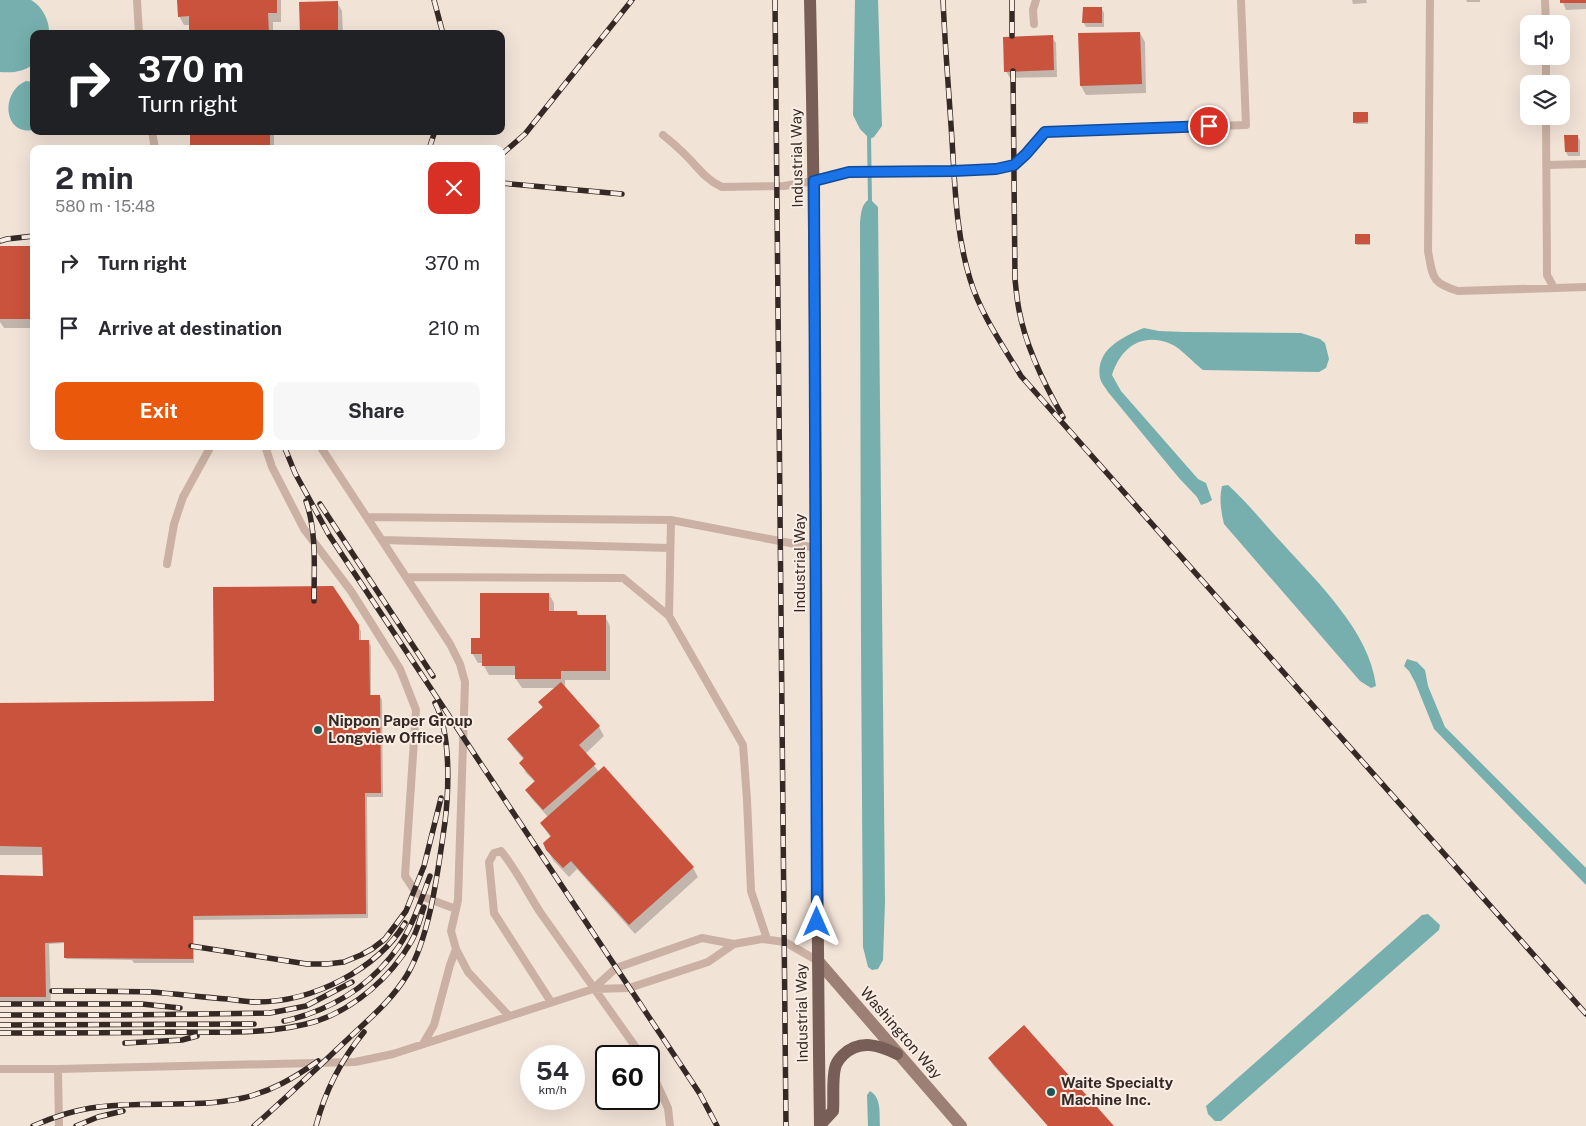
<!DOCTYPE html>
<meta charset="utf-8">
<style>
:root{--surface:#fff;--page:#f7f7f7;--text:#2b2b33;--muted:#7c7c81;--accent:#ea580c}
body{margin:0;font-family:"Public Sans",sans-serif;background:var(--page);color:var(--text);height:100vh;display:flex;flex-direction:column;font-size:19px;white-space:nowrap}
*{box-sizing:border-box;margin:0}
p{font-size:16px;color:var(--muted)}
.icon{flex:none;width:28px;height:28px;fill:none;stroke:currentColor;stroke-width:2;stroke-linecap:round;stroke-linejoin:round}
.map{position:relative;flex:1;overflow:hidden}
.details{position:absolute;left:30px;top:145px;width:475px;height:305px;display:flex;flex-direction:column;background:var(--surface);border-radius:10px;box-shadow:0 5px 20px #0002}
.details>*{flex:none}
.top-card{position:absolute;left:30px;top:30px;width:475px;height:105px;border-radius:10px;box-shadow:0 5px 20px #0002;background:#202124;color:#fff;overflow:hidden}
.tools{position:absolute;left:1520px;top:15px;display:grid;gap:10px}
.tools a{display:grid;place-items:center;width:50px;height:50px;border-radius:10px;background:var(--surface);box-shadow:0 5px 20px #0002;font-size:25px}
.speed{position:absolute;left:520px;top:1045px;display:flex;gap:10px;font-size:25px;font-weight:700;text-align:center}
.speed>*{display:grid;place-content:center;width:65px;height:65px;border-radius:50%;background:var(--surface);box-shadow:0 5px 20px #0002;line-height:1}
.speed small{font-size:12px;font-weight:400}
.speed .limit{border:2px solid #111;border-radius:8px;background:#fff;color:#111}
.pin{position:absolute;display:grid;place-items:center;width:42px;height:42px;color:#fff;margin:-21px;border:2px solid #fff;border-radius:50%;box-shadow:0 1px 5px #0007}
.me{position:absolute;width:55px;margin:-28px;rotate:0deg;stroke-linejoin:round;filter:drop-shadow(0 0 4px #0008)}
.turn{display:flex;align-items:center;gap:18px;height:105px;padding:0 25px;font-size:22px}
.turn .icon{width:65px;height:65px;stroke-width:2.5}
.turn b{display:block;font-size:35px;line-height:42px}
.round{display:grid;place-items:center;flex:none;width:52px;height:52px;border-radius:10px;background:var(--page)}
.overview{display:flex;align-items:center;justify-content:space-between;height:85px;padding:0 25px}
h1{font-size:30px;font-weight:700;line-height:38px}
.cta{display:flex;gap:10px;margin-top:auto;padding:10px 25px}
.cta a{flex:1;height:58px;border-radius:10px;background:var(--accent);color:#fff;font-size:20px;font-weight:700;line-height:58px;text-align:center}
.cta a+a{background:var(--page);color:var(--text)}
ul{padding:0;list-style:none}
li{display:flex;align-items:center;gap:15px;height:65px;padding:0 25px}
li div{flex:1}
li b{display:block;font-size:19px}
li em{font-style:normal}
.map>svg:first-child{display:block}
</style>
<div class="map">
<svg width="1586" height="1126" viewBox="0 0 1586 1126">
<rect width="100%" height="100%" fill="#f2e3d7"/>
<path fill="#76afad" d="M0 0H31C42 6 50 21 49 34H34V64C23 72 13 73 0 72Z
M855 0H878L882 126 874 137 870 139 860 129 853 115Z
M26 81 34 82V130C3 136 0 92 26 81Z
M870 199 878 207 885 902 883 960 878 969 872 970 868 967 863 947 861 646 860 223C861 214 861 203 870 199Z
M1144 328 1159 331 1185 332 1301 333 1320 339 1325 343 1329 359 1326 368 1319 372 1203 370C1195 364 1180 348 1173 345 1143 331 1121 347 1112 375L1121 391 1198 479 1206 483 1212 500 1207 503 1201 505 1197 497 1179 478 1108 392C1106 388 1101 383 1100 378 1095 350 1122 337 1144 328Z
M1228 485C1248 503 1265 525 1283 544 1318 583 1370 632 1376 686L1371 688 1360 681 1224 524C1221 512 1219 499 1222 486Z
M1407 659 1417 662 1425 670 1428 686 1445 727 1586 868V885L1434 729 1415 682 1409 671 1404 666Z
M1428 914 1440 925 1439 930 1221 1121H1215L1208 1114 1206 1106 1422 915Z
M870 1091C882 1098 879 1114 880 1126H868L867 1095Z"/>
<path fill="#0003" d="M179 0H281V22H273V34H190V25H184L179 16Z
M1352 0H1366L1367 3 1353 4Z
M1466 0H1480V2H1467Z
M1562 0H1586V9L1566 10Z
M337 2 342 11 343 34H302Z
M1102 9 1104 13V27H1086L1084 23Z
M1140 33 1145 42 1146 93 1086 95 1081 86Z
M1052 37 1056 43 1057 77 1010 78 1006 71Z
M1368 115V124H1356L1355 122Z
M191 131H274V149H192Z
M1577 136 1580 140V156H1568L1566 152Z
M1370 237V245H1357L1356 244Z
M0 247H34V328H4L0 322Z
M549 594 554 603V612H577L579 616H605L610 626V680H565V689L599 727 604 736 585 754 599 772 604 768 693 868 698 877 635 934 577 869 569 877 553 860 547 849 551 838 541 823 548 817 532 799 526 790 535 782 526 773 521 763 524 760 514 748 508 739 543 708 539 702 556 688H522L516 679V675H489L484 666 483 663H478L472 653 481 639Z
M358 626 361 631V641H368L371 646V696H380L382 700 383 797H367L368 918 194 920V963H134L132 960 66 959 65 943 49 944 51 1006H0V876L44 877V855H0V704L216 702Z
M989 1058 1112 1126H1048L993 1065Z"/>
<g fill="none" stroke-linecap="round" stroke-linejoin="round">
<path stroke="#76afad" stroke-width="4" d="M869 135 870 203"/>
</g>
<path fill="#c9533d" d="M177 0H277V13H268L269 34H189V16L178 17Z
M1560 0H1586V3H1560Z
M338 1V34H300L299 2Z
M1083 7H1102V23H1082Z
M1140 32 1142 84 1080 86 1078 33Z
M1053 35 1054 70 1004 72 1003 37Z
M1353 112H1368V122L1353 123Z
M190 131H270V149H190Z
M1564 135H1578V152H1565Z
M1355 234H1370V244H1355Z
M0 246H34V319H0Z
M333 586 359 625V640H369L370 695H380L381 793H365L366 914 193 916V959L64 958V942L45 943 46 997H0V875L43 876 42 847 0 846V703L214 701 213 587Z
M480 593H549V611H577V615H606V671H561V679H515V666H482V654H471V638H480Z
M561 682 600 726 579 745 596 764 543 810 525 790 535 781 519 763 524 758 507 739 543 707 538 702Z
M604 766 694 867 629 925 571 861 563 868 546 850 543 843 551 836 540 823Z
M1024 1025 1114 1126H1048L988 1058Z"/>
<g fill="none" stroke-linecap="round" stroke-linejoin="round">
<path stroke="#cab1a3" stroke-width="8" d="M137 0 139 34
M1430 0 1428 251C1433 277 1431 283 1458 291L1586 287
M1545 0 1546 24
M1034 24 1033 10 1036 0
M1546 56V84
M1546 116 1547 275 1554 288
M152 131 155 149
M663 135C668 139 673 143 678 148 694 161 703 179 722 187L784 186 814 181 849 172 953 171 996 169 1014 165 1026 154 1045 132 1246 125 1241 0
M1547 165 1586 164
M265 446 272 467 304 529 351 591 400 669 416 710 405 876 415 891 421 896 456 909
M320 446 450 644 460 664 465 682 458 900 451 931 456 949 468 972 509 1016
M367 517 671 520
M382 540 670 548
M167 564 174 524 183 497 211 446
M407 577 623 578 669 616
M767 939 751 891 747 800 743 745 669 616 671 520 816 548
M734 944 762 939 785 942 818 961
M551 1002 494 913 489 862 494 853 501 851C516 869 527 892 540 912 574 960 608 1008 642 1056
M423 1044 434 1025 450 965 456 949
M649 1067 668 1108 670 1126
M0 1069H58
M59 1126 58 1069 355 1062 393 1054 593 989 629 988 708 962 734 944 702 938 616 968 593 989"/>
<path stroke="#9d8075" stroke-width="12" d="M818 961 961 1126"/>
<path stroke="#775e56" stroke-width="12" d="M810 0C819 375 814 751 820 1126
M820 1125 833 1111C834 1097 832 1081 835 1068 836 1063 840 1058 843 1055 860 1039 879 1045 897 1054"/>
<defs>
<path id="rail" d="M434 0 443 34
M775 0 786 1126
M943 0C945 47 949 93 952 140 955 187 956 234 970 279 980 313 1003 346 1021 376L1586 1014
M1012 0V36
M1013 71 1015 279C1016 289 1017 300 1019 310 1026 348 1044 384 1063 417
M429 149 435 131
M501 155 525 134 632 0
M501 183 622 194
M0 241 7 239 34 236
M284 446 295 473 329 535 700 1094 717 1126
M306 501C317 533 314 569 314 601
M320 504 433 676
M191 946 307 964H327L344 962 361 955 372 949 385 939 406 911 424 866 441 798
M52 991C85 991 118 991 151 992 176 994 202 997 227 999 237 1000 247 1002 257 1002 312 1002 377 970 405 923
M0 1004H142L180 1008
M0 1015H125L270 1013 306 1006 352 982
M284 1021C291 1020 299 1017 306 1015 344 1002 376 979 399 946 413 925 421 900 430 876
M0 1025 254 1024
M0 1033C57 1033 113 1033 170 1032 217 1032 272 1035 317 1021 355 1008 391 977 411 942 417 932 420 919 424 907
M125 1043 182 1040 197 1036
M33 1126C51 1118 72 1111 91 1108 141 1100 194 1109 243 1098 272 1091 294 1078 318 1061
M76 1126 98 1117 123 1111
M254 1126C286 1098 317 1068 348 1039 369 1019 392 1000 407 975 431 934 438 869 445 822 449 788 451 733 435 703
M316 1126C325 1091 341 1060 364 1032"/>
</defs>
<use href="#rail" stroke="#342925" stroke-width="5.5"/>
<use href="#rail" stroke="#f9ede4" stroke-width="4" stroke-dasharray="11" stroke-linecap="butt"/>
</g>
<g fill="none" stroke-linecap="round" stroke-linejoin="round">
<defs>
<path id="route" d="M817 922 814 181 849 172 953 171 996 169 1014 165 1026 154 1045 132 1209 126"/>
</defs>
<use href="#route" stroke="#114b97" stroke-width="12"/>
<use href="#route" stroke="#1a73e8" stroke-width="9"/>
</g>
<g fill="#1a5755" stroke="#f9ede4" stroke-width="2">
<circle cx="318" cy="730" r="5"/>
<circle cx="1051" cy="1092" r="5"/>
</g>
<g text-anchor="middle" stroke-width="4" stroke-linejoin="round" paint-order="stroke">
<g font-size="15" fill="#342925" stroke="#f9ede4">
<text transform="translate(797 158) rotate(-91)" y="5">Industrial Way</text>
<text transform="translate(800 563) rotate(-90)" y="5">Industrial Way</text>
<text transform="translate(802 1013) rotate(-91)" y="5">Industrial Way</text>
<text transform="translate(901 1033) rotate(49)" y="5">Washington Way</text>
</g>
<g font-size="15" font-weight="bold" fill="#342925" stroke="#f9ede4" text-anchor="start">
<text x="328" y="726">Nippon Paper Group<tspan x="328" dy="17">Longview Office</tspan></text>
<text x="1061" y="1088">Waite Specialty<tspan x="1061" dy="17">Machine Inc.</tspan></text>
</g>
</g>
</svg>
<div class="tools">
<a><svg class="icon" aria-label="sound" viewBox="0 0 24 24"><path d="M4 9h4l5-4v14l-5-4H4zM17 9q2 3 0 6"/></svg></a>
<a><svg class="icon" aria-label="layers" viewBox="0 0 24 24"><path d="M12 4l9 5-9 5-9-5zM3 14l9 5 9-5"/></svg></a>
</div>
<div class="speed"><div>54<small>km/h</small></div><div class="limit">60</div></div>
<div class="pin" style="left:1209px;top:126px;background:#d93025"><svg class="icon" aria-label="arrive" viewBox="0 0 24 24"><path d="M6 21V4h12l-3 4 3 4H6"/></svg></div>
<svg class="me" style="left:817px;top:922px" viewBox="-20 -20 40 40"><path d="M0-17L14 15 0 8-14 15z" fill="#1a73e8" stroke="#fff" stroke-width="4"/></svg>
<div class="top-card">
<div class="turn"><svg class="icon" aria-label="right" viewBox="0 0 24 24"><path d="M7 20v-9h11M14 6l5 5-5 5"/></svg><div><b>370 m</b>Turn right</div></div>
</div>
<section class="details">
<div class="overview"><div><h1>2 min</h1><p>580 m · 15:48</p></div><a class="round" style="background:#d93025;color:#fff"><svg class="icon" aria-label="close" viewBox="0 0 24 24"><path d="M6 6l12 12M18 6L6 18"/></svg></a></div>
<ul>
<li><svg class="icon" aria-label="right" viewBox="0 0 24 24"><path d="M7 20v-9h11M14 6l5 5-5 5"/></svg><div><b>Turn right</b></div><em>370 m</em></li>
<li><svg class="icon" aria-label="arrive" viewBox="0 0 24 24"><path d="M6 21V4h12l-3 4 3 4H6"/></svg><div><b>Arrive at destination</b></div><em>210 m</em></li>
</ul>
<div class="cta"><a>Exit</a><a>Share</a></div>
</section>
</div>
